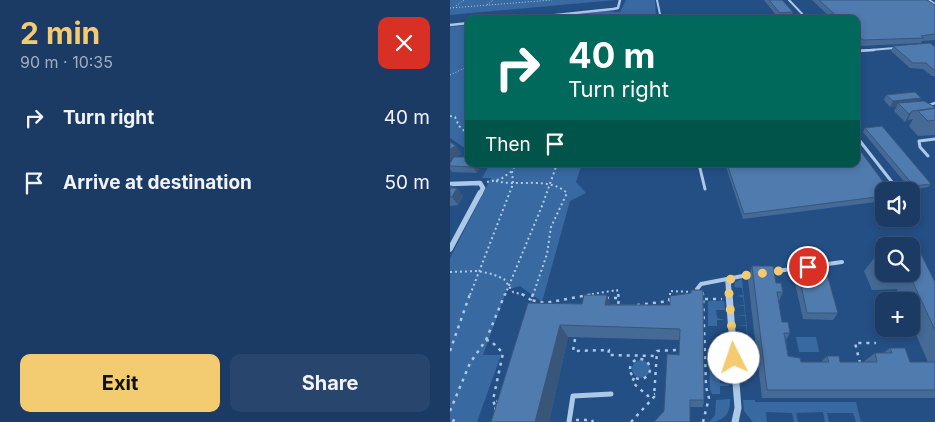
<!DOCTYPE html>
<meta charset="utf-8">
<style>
:root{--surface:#1b3b64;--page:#28466d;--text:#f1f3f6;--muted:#a0adbf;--line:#395578;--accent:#f3cb71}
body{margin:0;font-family:Inter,sans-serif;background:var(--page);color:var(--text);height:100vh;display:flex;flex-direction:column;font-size:19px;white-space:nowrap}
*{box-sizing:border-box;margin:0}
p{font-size:16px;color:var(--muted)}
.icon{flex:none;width:28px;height:28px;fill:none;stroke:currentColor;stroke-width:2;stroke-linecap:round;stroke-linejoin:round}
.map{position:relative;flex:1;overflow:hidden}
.panel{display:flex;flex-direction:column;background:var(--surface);width:450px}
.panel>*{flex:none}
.banner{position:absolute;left:15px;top:15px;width:395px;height:152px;border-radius:10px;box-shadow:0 2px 8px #0003,0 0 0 1px var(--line);background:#00695c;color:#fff;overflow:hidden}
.controls{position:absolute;left:425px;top:182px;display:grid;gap:10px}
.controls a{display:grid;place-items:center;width:45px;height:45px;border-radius:10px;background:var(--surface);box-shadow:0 2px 8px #0003,0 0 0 1px var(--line);font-size:25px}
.pin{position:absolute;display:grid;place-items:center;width:42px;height:42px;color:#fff;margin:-21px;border:2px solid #fff;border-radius:50%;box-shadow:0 1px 5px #0007}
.me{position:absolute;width:55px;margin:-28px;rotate:356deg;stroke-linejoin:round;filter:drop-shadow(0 0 4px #0008)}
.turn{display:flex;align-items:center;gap:18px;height:105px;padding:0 20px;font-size:22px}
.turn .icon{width:65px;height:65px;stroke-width:2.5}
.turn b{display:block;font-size:35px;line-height:42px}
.then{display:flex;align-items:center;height:48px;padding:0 20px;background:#0003;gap:10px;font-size:19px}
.round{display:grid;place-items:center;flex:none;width:52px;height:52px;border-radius:10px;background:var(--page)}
.headline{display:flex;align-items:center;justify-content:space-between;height:85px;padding:0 20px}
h1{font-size:30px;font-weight:700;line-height:38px;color:var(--accent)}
.cta{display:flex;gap:10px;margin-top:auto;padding:10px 20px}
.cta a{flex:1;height:58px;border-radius:10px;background:var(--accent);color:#111;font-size:20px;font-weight:700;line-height:58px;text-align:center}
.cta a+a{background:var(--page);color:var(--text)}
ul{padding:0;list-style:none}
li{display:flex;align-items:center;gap:15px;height:65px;padding:0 20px}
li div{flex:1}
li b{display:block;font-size:19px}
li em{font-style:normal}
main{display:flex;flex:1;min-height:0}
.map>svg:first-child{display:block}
</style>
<main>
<section class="panel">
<div class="headline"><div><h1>2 min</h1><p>90 m · 10:35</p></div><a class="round" style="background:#d93025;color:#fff"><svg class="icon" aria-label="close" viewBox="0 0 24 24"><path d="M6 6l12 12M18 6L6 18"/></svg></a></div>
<ul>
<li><svg class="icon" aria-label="right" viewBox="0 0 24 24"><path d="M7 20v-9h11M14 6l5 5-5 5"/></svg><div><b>Turn right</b></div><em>40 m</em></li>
<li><svg class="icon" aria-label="arrive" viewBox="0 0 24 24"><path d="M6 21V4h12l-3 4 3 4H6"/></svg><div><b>Arrive at destination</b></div><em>50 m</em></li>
</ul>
<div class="cta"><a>Exit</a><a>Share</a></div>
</section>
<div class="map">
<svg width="485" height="422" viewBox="0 0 485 422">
<rect width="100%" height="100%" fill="#244f85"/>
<path fill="#3869a1" d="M0 0H166L0 15Z
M176 0H205L206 18 83 19 155 11 170 12Z
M19 25V151L0 138V27Z
M40 164H132L126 182 136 193 120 201 92 302 70 286 59 289 56 292 33 355H51L27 422H0V258L41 178H32Z
M292 279 302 377 301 372H291V370H300L299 360 290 358H299L298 348H289L298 347 297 337H288L297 335 296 326 287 325H296L295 316H286L295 315 294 306H286L294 305 293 297 285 296 293 295 292 288 284 287 285 282Z
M258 301H274L275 310H266L267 318 275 320H267V326H258Z
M346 337H366L369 352H349Z
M182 369a9 9 0 1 1 18 0a9 9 0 1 1-18 0Z
M259 361H268L269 367H278V370H269L270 383 279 384V386H270V394H262L260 390Z
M280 399C281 414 273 422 259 422L265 415 266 400Z
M293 400H305V402H406L411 422H406L403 413H377L379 422H375L373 412 346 413 348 422H344L342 413 316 412 317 422H303L294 411Z"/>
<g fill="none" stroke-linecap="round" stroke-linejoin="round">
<path stroke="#adc9e8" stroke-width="1" stroke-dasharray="1 2" stroke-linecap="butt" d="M37 5 43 0
M6 6 14 0
M0 8 102 0
M0 75 19 66"/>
<path stroke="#adc9e8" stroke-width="2" stroke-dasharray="2 3" stroke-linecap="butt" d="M0 116 5 117 9 126 19 135
M46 181C69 187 98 176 117 193L101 227 97 254 83 295
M37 182 51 179 62 171
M0 272 28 271 42 274 54 279 63 292 74 295
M253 292V295
M20 295 63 184 62 171 66 164
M55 295 92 206 107 164
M137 295 167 290 168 295
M220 295V291L241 292"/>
<path stroke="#adc9e8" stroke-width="2.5" stroke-dasharray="3 5" stroke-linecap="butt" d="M72 294 81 300 79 305
M83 294 81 300 95 303 144 294
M168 294 169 298
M156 298H169L168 306
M255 299H272
M187 305 219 301 220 294
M125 339 123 351 159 350 158 355 207 356
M36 340 55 294
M0 351 20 294
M180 369a10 10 0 1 1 20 0a10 10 0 1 1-20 0Z
M410 363 405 343H426
M184 378 182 382 198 396 205 394
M45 410 48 400
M0 411 20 363 36 340 41 341 53 353 43 400 45 406
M126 420H142L143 422
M3 422 5 417
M181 422 204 397 207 351 227 350
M253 422 259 398 256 387 253 294"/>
<path stroke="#adc9e8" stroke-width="2" d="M207 0 211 19
M339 0 357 19
M479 0 485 4
M408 51 445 48"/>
<path stroke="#adc9e8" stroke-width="2.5" d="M406 51 424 50
M477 106 485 103"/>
<path stroke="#adc9e8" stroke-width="3" d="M406 136 449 191
M478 156 470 147 469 141 485 139
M249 164 255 189"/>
<path stroke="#adc9e8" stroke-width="4" d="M320 272 392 262
M247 289 251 284 303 274"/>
<path stroke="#adc9e8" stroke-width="5" d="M119 422 123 396 161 394"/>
<path stroke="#adc9e8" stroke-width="2.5" d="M68 19 163 9 168 8 170 0
M0 25 19 23"/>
<path stroke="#adc9e8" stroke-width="4.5" d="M0 184 30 183 33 188 30 194"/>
<path stroke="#adc9e8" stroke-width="5.5" d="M0 249 30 193
M278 280 279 295"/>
<path stroke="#adc9e8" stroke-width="7" d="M279 294 288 408 285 422"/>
</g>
<path fill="#456a96" d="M314 0H332L343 12 341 18 329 19Z
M362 0H477L485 5V40L472 41 471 43 411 46 406 41V19H382Z
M443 46 485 47V76H482L473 69 460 68 441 51Z
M436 95 471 98 469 102 485 107V135L468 136 459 126 463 119 458 120 455 122 444 111 447 106 440 107 434 100Z
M415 128 481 184 478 187 461 190 413 132Z
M0 142 6 146 11 154 6 157H19V164H31L27 173 2 172 0 169V163L4 158 0 160Z
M275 164H406L434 191V201L293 219Z
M0 185 13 196 8 205 0 206Z
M425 257 461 274 485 282V398H312L298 280 302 266 326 283 333 292 329 301 332 322 340 333 336 340 338 356 351 362H371L377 356 390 362H413L425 353H433L440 348 460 362H478L461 323V301H452L447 289 422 290 414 271Z
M349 276 388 313 383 320 353 319 345 283Z
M220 296 254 400 253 407H240L214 411 229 355V340L118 337 99 422H41L78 303 220 305Z"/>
<path fill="#38567a" d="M471 98 468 103H448L447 106 440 107 443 101Z
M462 111 458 120 455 122 459 114Z
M6 146 11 154 0 160V149Z
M25 164H32L27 173 23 167Z
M1 185 5 191 7 188 13 196 8 205 2 197 0 189Z
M157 295 162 308 155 305Z
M110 325 118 337 99 422H85Z"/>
<path fill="#507bae" stroke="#38567a" d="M319 0H332L343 12 330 13Z
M369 0H477L485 5V34L471 36 474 38 413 40 406 34V19H390Z
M228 14 230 19H220L218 15Z
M480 43 485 47V71L476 63H463L443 46Z
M465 92 471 98 443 101 436 95Z
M474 101 485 107V108L462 111 459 114 448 103Z
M485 108V120L478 121 468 111Z
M432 126 481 184 464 186 415 128Z
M0 142 6 146 0 149Z
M406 145 440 191H434V196L294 214 277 164H406Z
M4 157H19V164H25L23 167 0 166V163Z
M0 188H7L2 197H0Z
M461 250H469L485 282V330L460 276 433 277 425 257 434 256V274H461Z
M302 266H323L326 283H331L333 292H327L332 322H338L340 333H334L338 356 350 358 351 362H379L377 356H389L390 362H427L425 353H442L440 348H455L460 362H485V390H317Z
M377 274 388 313H357L349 276Z
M241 290H253L254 400H240V422H204L214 411 217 354 229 355 230 329 110 325 85 422H41L78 303 132 304 134 295H157L155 305H220V296L241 293Z"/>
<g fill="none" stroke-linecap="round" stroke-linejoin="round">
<path stroke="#f3cb71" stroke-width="9" stroke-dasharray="0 16.2" d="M284 358 278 280 291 276 358 267"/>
</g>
</svg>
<div class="controls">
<a><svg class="icon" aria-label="sound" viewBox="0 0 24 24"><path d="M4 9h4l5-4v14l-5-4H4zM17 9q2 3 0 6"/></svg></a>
<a><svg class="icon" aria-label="search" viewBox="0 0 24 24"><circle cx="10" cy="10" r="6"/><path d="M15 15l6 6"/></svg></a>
<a>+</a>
</div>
<div class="pin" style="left:358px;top:267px;background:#d93025"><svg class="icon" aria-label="arrive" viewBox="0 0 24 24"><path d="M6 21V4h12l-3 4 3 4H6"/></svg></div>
<svg class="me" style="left:284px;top:358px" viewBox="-20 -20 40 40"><circle r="19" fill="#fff"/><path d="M0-13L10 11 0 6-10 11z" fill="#f3cb71"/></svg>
<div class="banner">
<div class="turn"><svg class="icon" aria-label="right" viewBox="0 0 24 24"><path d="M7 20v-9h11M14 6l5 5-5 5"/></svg><div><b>40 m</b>Turn right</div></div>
<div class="then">Then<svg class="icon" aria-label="arrive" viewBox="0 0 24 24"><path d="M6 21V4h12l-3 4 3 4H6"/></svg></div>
</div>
</div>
</main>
